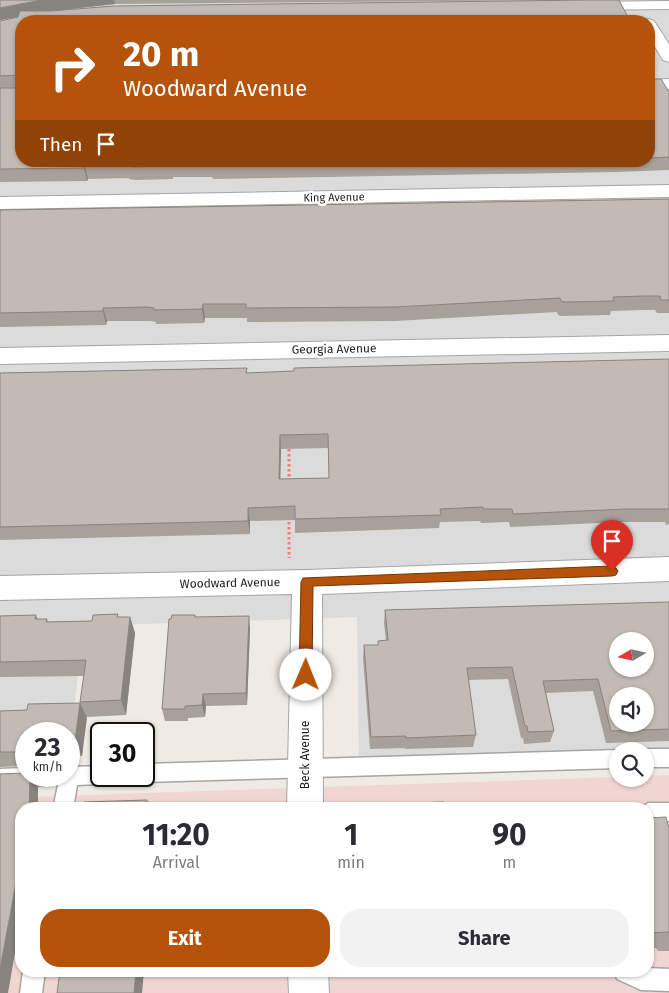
<!DOCTYPE html>
<style>
:root{--surface:#fff;--page:#f2f2f3;--text:#2b2b33;--muted:#7c7c81;--accent:#b45309}
body{margin:0;font-family:"Fira Sans",sans-serif;background:var(--page);color:var(--text);height:100vh;display:flex;flex-direction:column;font-size:19px;white-space:nowrap}
*{box-sizing:border-box;margin:0}
p{font-size:16px;color:var(--muted)}
.icon{flex:none;width:28px;height:28px;fill:none;stroke:currentColor;stroke-width:2;stroke-linecap:round;stroke-linejoin:round}
.map{position:relative;flex:1;overflow:hidden}
.side{position:absolute;left:15px;top:802px;width:639px;height:175px;display:flex;flex-direction:column;background:var(--surface);border-radius:20px;box-shadow:0 1px 4px #0004}
.side>*{flex:none}
.top-card{position:absolute;left:15px;top:15px;width:640px;height:152px;border-radius:20px;box-shadow:0 1px 4px #0004;background:#b45309;color:#fff;overflow:hidden}
.needle{width:32px;rotate:261deg}
.fabs{position:absolute;left:609px;top:632px;display:grid;gap:10px}
.fabs a{display:grid;place-items:center;width:45px;height:45px;border-radius:50%;background:var(--surface);box-shadow:0 1px 4px #0004;font-size:25px}
.speed{position:absolute;left:15px;top:722px;display:flex;gap:10px;font-size:25px;font-weight:700;text-align:center}
.speed>*{display:grid;place-content:center;width:65px;height:65px;border-radius:50%;background:var(--surface);box-shadow:0 1px 4px #0004;line-height:1}
.speed small{font-size:12px;font-weight:400}
.speed .limit{border:2px solid #111;border-radius:8px;background:#fff;color:#111}
.pin{position:absolute;display:grid;place-items:center;width:42px;height:42px;color:#fff;margin:-51px -21px;border-radius:50% 50% 50% 0;rotate:-45deg;box-shadow:0 0 5px #0007}
.pin .icon{rotate:45deg}
.me{position:absolute;width:55px;margin:-28px;rotate:1deg;stroke-linejoin:round;filter:drop-shadow(0 0 4px #0008)}
.turn{display:flex;align-items:center;gap:18px;height:105px;padding:0 25px;font-size:22px}
.turn .icon{width:65px;height:65px;stroke-width:2.5}
.turn b{display:block;font-size:35px;line-height:42px}
.then{display:flex;align-items:center;height:48px;padding:0 25px;background:#0003;gap:10px;font-size:19px}
.eta{display:flex;justify-content:space-evenly;align-items:center;height:85px;text-align:center}
.eta b{font-size:30px;font-weight:700;line-height:35px}
.button{display:flex;gap:10px;margin-top:auto;padding:10px 25px}
.button a{flex:1;height:58px;border-radius:20px;background:var(--accent);color:#fff;font-size:20px;font-weight:700;line-height:58px;text-align:center}
.button a+a{background:var(--page);color:var(--text)}
.map>svg:first-child{display:block}
</style>
<div class="map">
<svg width="669" height="993" viewBox="0 0 669 993">
<rect width="100%" height="100%" fill="#efebe4"/>
<path fill="#dcdbdb" fill-rule="evenodd" d="M0 0H669V753L618 751 359 767 357 617 84 626 69 749V734H26V766L0 767ZM21 21H649V161H21ZM618 641H645V669H618ZM618 696H645V724H618Z"/>
<path fill="#f0d5d3" fill-rule="evenodd" d="M669 775V993H0V798L617 777 618 779H645V776ZM21 809H648V971H21Z"/>
<g fill="none" stroke-linecap="round" stroke-linejoin="round">
<defs>
<path id="service" d="M645 749H669V767H645V751H640Z
M618 750 621 751H618V768L144 782 137 779 136 776H144V764Z
M101 766V776H110L108 781 101 784 77 785 73 809H53L59 780 58 782 51 785 0 787V769L26 768V776H69V767Z
M648 803H669V821L648 822V809H640Z
M648 968 669 969V991L641 990 617 979 614 971H648Z
M23 971H45L42 993H20Z"/>
<path id="minor" d="M669 1V9L584 10 579 9 577 6 579 3 584 2Z
M649 19 654 21 669 44V62L663 60 649 37V21H643Z
M669 79V89L649 90V80Z
M669 185V197L0 209V197Z
M669 335V351L0 364V348Z
M669 557V581L322 594 323 809H287L292 594 0 600V576L307 570Z
M288 971H328L329 993H289Z"/>
</defs>
<use href="#service" stroke="#a5a5a5" stroke-width="3"/>
<use href="#minor" stroke="#a5a5a5" stroke-width="2"/>
<path stroke="#f87e6b" stroke-width="3" stroke-dasharray="2.5 2.5" stroke-linecap="butt" d="M289 444V483
M289 517V558"/>
<use href="#service" fill="#fff" fill-rule="evenodd"/>
<use href="#minor" fill="#fff" fill-rule="evenodd"/>
</g>
<path fill="#a8a19a" fill-rule="evenodd" d="M0 0H572L115 4 63 10 21 161H649V56L651 79 669 92V170L616 172 213 179 212 177H173V179L135 180 129 179V178L88 179 87 181 0 182V21L18 17 0 20Z
M669 199V313H657L655 310H640L611 311 610 315 561 316 558 315 557 312 395 321 247 322V318H205L204 323 156 324V322L150 321H107L106 325 0 327V210Z
M669 359V524L666 525 665 522H622L510 527 509 522 481 523 480 521 440 522 439 528 295 533V520L250 521V534L0 540V373L247 368V373ZM328 448 329 478 280 479 281 449Z
M669 604V741L606 743 593 691 546 693 554 731 550 742 524 744 523 738H521L508 679 468 680 476 735 473 747 405 749V748L370 749 363 658 364 645H378V641L386 640 384 623 385 610Z
M36 615 38 619H47L48 622 92 621 119 617H130L135 633 126 715 86 717 82 756H69V734H26V771L23 766 0 767V711L27 710 80 703 84 676 0 677V616Z
M195 615 196 617 250 629 247 705 206 706 205 717 188 718V721H165L162 709Z
M648 818 669 829V951H658L656 948H648Z"/>
<path fill="#88837d" d="M42 0H114L115 4 43 12 0 20V8Z
M654 65 651 78 650 67Z
M85 165 88 179 87 181 84 168Z
M203 304 205 318 204 323 202 309Z
M103 308 107 321 106 325 103 311Z
M280 435 281 449 280 493 279 479Z
M248 508 250 521V534L248 521Z
M249 616 250 629 247 705 246 693Z
M130 617 135 633 126 715 121 700Z
M203 694 206 706 205 717 202 705Z
M80 703 87 718 82 756 75 741Z
M30 776H32L38 787V809H29Z
M147 800 150 809H146Z
M21 856V918L8 993H0V969Z
M136 971H144L142 993H134Z"/>
<path fill="#c3bbb3" stroke="#88837d" fill-rule="evenodd" d="M0 0H42L0 8Z
M589 0H619L630 21H21V161H466L211 166 212 163 171 164V166L133 167 126 166 127 165H85L84 168 0 169V88H19V75L0 76V21L18 17 20 11H51L113 6Z
M649 56 654 65 650 67 651 79H661L669 92V157L649 158Z
M669 199V300H661L660 296H644L613 297 614 301 564 302 561 301 560 298 396 307 246 308V304H203L202 309 154 310V308L147 307 103 308V311L0 313V210Z
M669 359V509H626L513 514 512 509H483V507L440 509 441 515 295 519V506L248 508V521L0 527V373L247 368 246 373 294 371V368ZM328 434 329 478 279 479 280 435Z
M669 602V729L611 731 598 679 543 681 554 731 528 732 527 726H525L512 667 467 668 476 735 406 738V736L371 737 364 645H378V641L388 640 385 610ZM618 641H645V669H618ZM618 696H645V724H618Z
M118 614 117 617H130L121 700 80 702 86 660 0 662V616L36 615 35 619H47L46 622 92 621 93 615Z
M172 615H195V617L249 616 246 693 203 694 202 705 185 706V709H162L169 619H171Z
M80 703 75 741H69V734H26V760H20L18 752H0V711L27 710 28 704Z
M26 773V776H30L29 809H21V856L0 969V774Z
M147 800 146 809H83L84 802Z
M444 802V809H388V804Z
M666 817 669 829V932L648 933V818Z
M60 971H136L134 993H57Z"/>
<path fill="#b45309" stroke="#753606" d="M612 566 616 568 618 571 616 575 612 576 313 586 312 675 310 679 306 681 301 679 299 675 301 582 303 578Z"/>
<g text-anchor="middle" stroke-width="5" stroke-linejoin="round" paint-order="stroke">
<g font-size="11" fill="#1e1e1e" stroke="#fff">
<text transform="translate(334 197) rotate(-1)" y="4">King Avenue</text>
</g>
<g font-size="12" fill="#1e1e1e" stroke="#fff">
<text transform="translate(334 349) rotate(-1)" y="4">Georgia Avenue</text>
<text transform="translate(230 583) rotate(-1)" y="4">Woodward Avenue</text>
<text transform="translate(305 755) rotate(-90)" y="4">Beck Avenue</text>
</g>
</g>
</svg>
<div class="fabs">
<a><svg class="needle" viewBox="-14 -14 28 28"><path d="M0-13l5 13h-10z" fill="#e53935"/><path d="M0 13l5-13h-10z" fill="#7c7c81"/></svg></a>
<a><svg class="icon" aria-label="sound" viewBox="0 0 24 24"><path d="M4 9h4l5-4v14l-5-4H4zM17 9q2 3 0 6"/></svg></a>
<a><svg class="icon" aria-label="search" viewBox="0 0 24 24"><circle cx="10" cy="10" r="6"/><path d="M15 15l6 6"/></svg></a>
</div>
<div class="speed"><div>23<small>km/h</small></div><div class="limit">30</div></div>
<div class="pin" style="left:612px;top:571px;background:#d93025"><svg class="icon" aria-label="arrive" viewBox="0 0 24 24"><path d="M6 21V4h12l-3 4 3 4H6"/></svg></div>
<svg class="me" style="left:306px;top:675px" viewBox="-20 -20 40 40"><circle r="19" fill="#fff"/><path d="M0-13L10 11 0 6-10 11z" fill="#b45309"/></svg>
<div class="top-card">
<div class="turn"><svg class="icon" aria-label="right" viewBox="0 0 24 24"><path d="M7 20v-9h11M14 6l5 5-5 5"/></svg><div><b>20 m</b>Woodward Avenue</div></div>
<div class="then">Then<svg class="icon" aria-label="arrive" viewBox="0 0 24 24"><path d="M6 21V4h12l-3 4 3 4H6"/></svg></div>
</div>
<section class="side">
<div class="eta">
<div><b>11:20</b><p>Arrival</p></div>
<div><b>1</b><p>min</p></div>
<div><b>90</b><p>m</p></div>
</div>
<div class="button"><a>Exit</a><a>Share</a></div>
</section>
</div>
